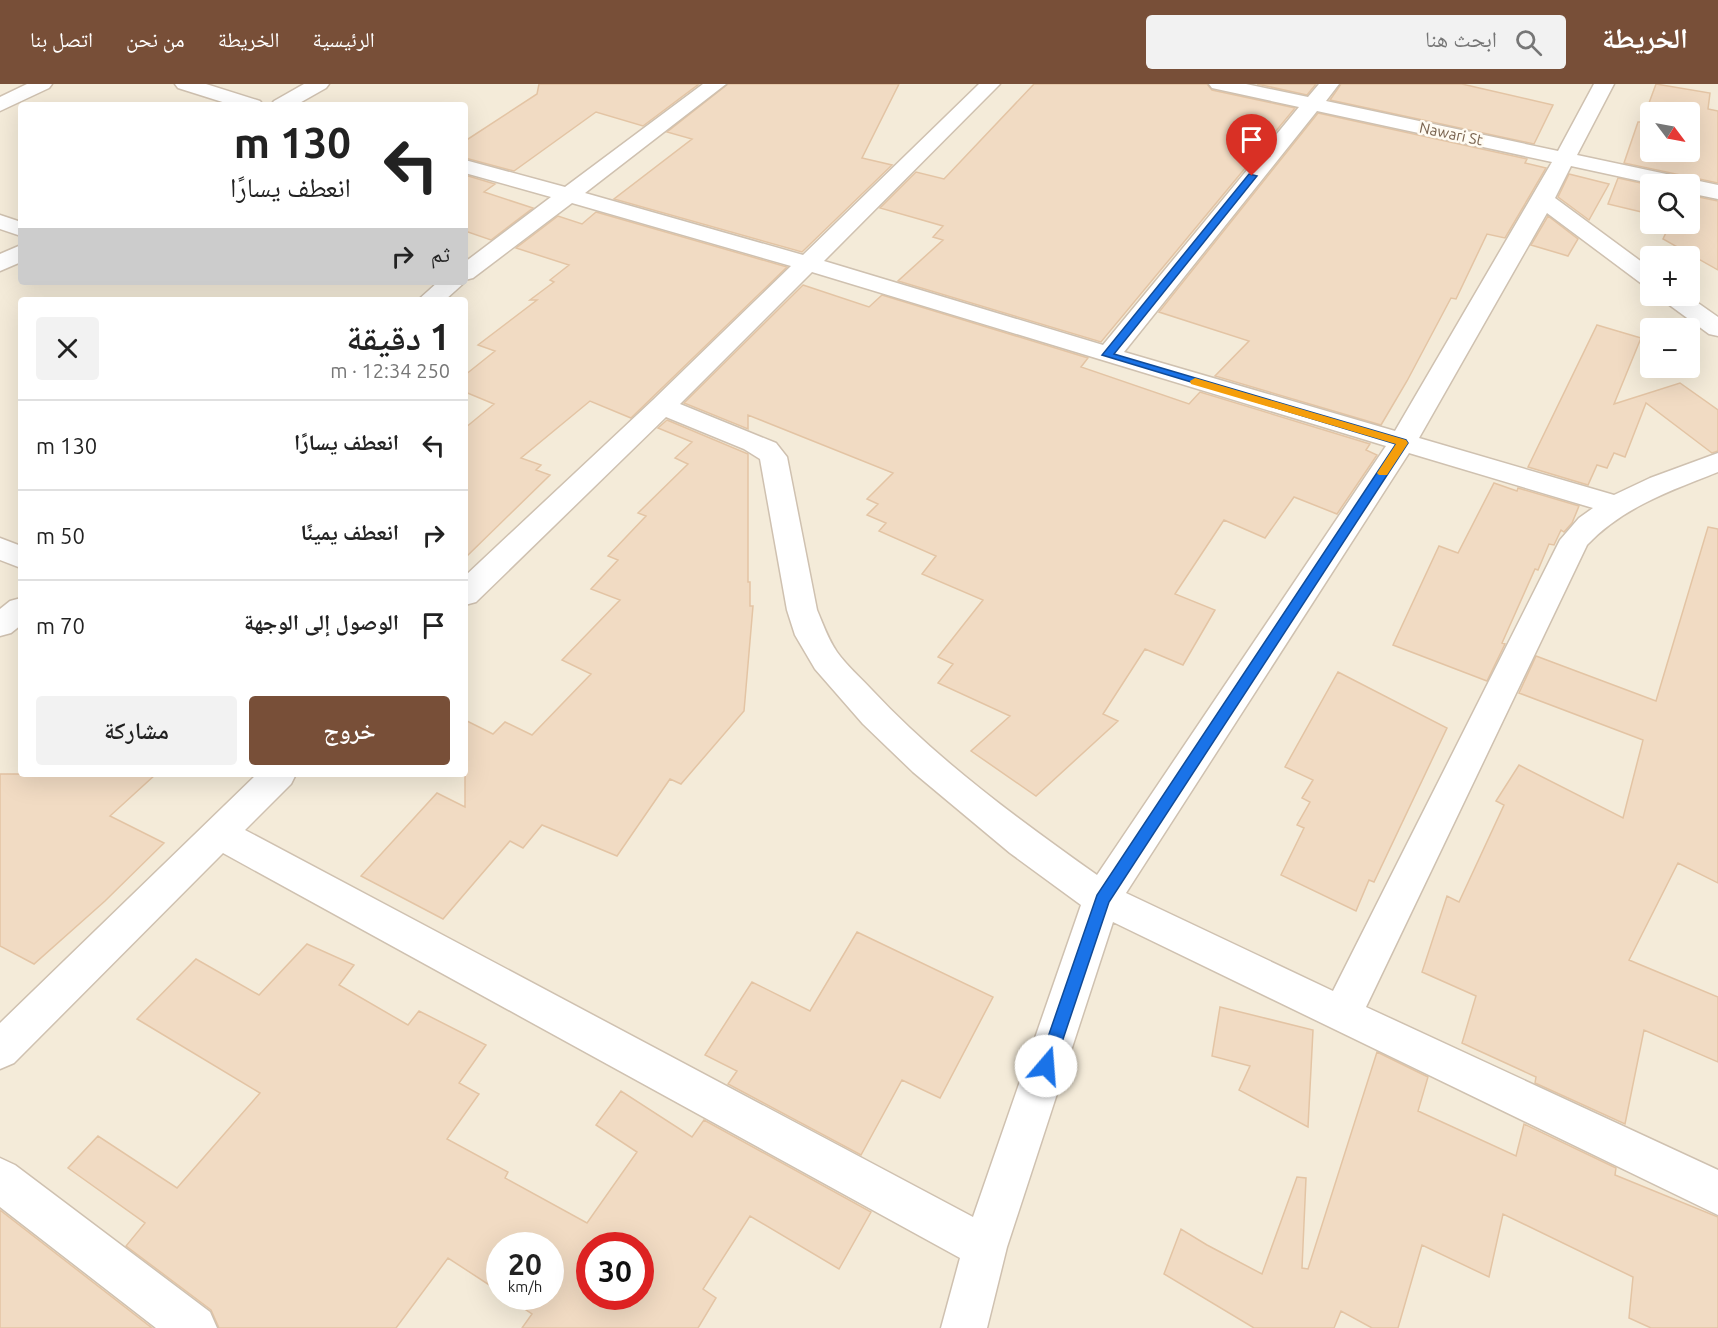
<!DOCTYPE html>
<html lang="ar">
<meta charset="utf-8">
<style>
:root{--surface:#fff;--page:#f2f2f2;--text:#222;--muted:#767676;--line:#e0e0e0;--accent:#784f38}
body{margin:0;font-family:Ubuntu,"Noto Naskh Arabic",sans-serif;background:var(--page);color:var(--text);direction:rtl;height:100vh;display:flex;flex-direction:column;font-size:22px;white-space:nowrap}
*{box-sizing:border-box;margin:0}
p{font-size:20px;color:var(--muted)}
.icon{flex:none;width:33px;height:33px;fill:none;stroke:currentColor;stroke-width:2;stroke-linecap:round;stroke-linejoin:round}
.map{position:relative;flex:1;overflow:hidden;direction:ltr}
.sheet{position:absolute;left:18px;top:213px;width:450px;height:480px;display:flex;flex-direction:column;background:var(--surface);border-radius:6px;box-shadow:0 6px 24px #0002;direction:rtl}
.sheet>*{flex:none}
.top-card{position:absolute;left:18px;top:18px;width:450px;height:183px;border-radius:6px;box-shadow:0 6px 24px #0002;direction:rtl;background:#fff;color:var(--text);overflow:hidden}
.needle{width:39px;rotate:122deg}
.buttons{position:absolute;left:1640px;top:18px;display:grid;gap:12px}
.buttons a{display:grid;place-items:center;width:60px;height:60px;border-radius:6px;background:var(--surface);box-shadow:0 6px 24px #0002;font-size:30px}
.speed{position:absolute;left:486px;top:1148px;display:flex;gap:12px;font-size:30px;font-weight:700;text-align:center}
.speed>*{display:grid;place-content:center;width:78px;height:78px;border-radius:50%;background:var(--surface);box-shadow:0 6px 24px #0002;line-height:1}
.speed small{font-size:15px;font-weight:400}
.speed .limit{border:9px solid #d22;background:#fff;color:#111}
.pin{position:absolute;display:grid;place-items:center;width:51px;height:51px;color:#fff;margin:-62px -26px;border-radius:50% 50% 50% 0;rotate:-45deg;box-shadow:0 0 6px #0007}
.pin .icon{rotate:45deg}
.me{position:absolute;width:66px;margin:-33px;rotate:18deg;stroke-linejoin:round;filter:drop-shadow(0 0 4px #0008)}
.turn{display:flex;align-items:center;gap:21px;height:126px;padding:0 18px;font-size:27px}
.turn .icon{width:78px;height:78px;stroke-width:2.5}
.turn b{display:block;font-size:42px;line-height:51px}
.then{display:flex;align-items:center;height:57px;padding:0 18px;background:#0003;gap:12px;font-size:22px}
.round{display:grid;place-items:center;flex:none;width:63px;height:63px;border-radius:6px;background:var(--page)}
.headline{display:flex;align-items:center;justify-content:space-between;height:102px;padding:0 18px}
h1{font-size:36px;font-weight:600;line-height:45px}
.action{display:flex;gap:12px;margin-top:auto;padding:12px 18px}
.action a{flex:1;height:69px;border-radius:6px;background:var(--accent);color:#fff;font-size:24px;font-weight:600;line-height:69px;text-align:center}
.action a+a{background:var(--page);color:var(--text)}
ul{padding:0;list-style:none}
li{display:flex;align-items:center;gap:18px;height:90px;padding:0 18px;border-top:2px solid var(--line)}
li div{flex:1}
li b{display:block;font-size:22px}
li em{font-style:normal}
header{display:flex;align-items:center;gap:36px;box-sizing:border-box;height:84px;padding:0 30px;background:var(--accent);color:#fff}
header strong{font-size:28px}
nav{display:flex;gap:33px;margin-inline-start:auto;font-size:21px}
.search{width:420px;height:54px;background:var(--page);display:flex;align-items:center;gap:15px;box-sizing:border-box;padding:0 21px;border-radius:6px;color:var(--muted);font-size:22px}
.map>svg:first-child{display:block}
</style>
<header>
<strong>الخريطة</strong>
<div class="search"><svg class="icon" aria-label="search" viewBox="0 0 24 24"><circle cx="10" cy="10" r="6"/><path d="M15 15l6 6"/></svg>ابحث هنا</div>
<nav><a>الرئيسية</a><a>الخريطة</a><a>من نحن</a><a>اتصل بنا</a></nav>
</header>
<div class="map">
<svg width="1718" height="1244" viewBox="0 0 1718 1244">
<rect width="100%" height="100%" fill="#fcf8eb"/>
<path fill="#f4ebd9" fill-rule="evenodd" d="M0 0H1718V1244H0ZM21 21H465V198H21ZM1650 28H1689V68H1650ZM1650 100H1689V140H1650ZM1650 172H1689V212H1650ZM21 216H465V690H21ZM1650 244H1689V284H1650ZM500 1161H550V1212H500ZM590 1161H640V1212H590Z"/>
<path fill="#f1dbc3" stroke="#e3c4a4" stroke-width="1.5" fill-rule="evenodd" d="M539 0H699L643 42 596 28 514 87 465 74V57L537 10Z
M728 0H899L862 74 892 81 802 168 614 115 692 55 667 48Z
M1034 0H1207L1212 6 1295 24 1101 258 898 197 943 156 933 153 943 142 880 124 916 88 944 95Z
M1257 0H1316L1307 11Z
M1341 0H1462L1553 21 1534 60 1330 16Z
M1656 0 1710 9 1708 25 1718 27V99L1624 79 1638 38H1642ZM1650 28H1689V68H1650Z
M1318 29 1527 75 1525 79 1546 84 1505 154 1487 150 1456 215 1451 214 1407 297 1381 341 1215 292 1249 257 1159 228Z
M1569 90 1609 100 1589 136 1558 113Z
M465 91 495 100 484 108 533 124 491 156 465 147Z
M1618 94 1650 101V130L1608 120Z
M1689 111 1718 117V186L1663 155 1670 140H1689Z
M596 128 787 183 631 334 590 317 521 374 541 381 536 386 550 391 465 474V344L494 320 465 308V291L495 267 478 261 537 216H530L554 198 550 196 569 181 516 164 558 132 582 140Z
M1548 132 1578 155 1568 172 1531 161Z
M803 201 869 223 882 211 1088 274 1081 283 1189 320 1200 308 1370 360 1366 366 1377 371 1337 430 1294 413 1265 454 1224 436 1175 510 1215 526 1183 581 1145 565 1103 630 1118 637 1036 712 971 667 1010 632 938 599 953 580 938 573 983 516 922 490 936 472 879 447 886 439 867 431 878 420 867 415 893 389 748 331V345L684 319Z
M1597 241 1641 254 1614 320 1680 299 1718 326V367L1712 369 1646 319 1625 373 1614 369 1607 384 1597 381 1588 401 1528 383Z
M667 336 748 370V498H750V522H753L744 627 681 700 670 695 617 772 542 741 523 764 510 757 443 835 361 792 437 709 465 723V636L493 650 505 638 532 651 591 590 562 576 620 516 591 505 618 476 608 472 646 432 638 429 688 380 675 374 692 358 658 344Z
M1494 399 1517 407 1518 404 1579 422 1572 439 1564 448 1561 446 1554 461 1549 460 1538 486 1535 485 1502 559 1505 560 1487 597 1393 561 1439 462 1458 469Z
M1708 443 1718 445V799L1678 779 1629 876 1718 913V978L1644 946 1625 1040 1535 999 1536 993 1462 959 1476 912 1422 888 1447 812 1459 818 1504 721 1496 717 1519 681 1623 734 1643 656 1519 609 1536 572 1656 617Z
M1338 588 1447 644 1374 798 1369 796 1356 827 1281 791 1304 744 1297 741 1310 718 1302 714 1313 696 1285 683Z
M0 690H156L110 732 164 759 105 817 34 880 0 862Z
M857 848 993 913 940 1014 902 996 861 1071 728 1000 737 987 705 971 752 898 810 927Z
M307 860 354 881 339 901 408 941 419 927 486 961 459 999 479 1010 447 1055 508 1088 505 1094 587 1139 637 1068 596 1041 621 1007 692 1053 704 1036 871 1128 839 1185 750 1132 703 1205 716 1214 698 1244H522L532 1230 505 1212H550V1161H500V1208L448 1174 396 1244H219L211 1226 126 1162 145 1139 68 1084 98 1052 177 1104 260 1009 137 935 196 875 259 911ZM590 1161H640V1212H590Z
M1220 923 1313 946 1308 1043 1239 1006 1250 982 1212 972Z
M1377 968 1428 993 1418 1027 1516 1072 1524 1040 1616 1084 1615 1091 1718 1133V1244H1651L1629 1234 1633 1193 1503 1130 1489 1193 1422 1161 1398 1244H1372L1341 1227 1334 1244H1254L1164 1190 1181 1145 1207 1161 1262 1190 1297 1093 1306 1094 1302 1184 1308 1185Z
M0 1126 152 1244H0Z"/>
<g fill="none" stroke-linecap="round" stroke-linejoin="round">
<defs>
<path id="minor" d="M27 0H52L49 4 0 27V13Z
M175 0H206L260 17 263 21H232L178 4Z
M304 0H329L326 4 296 21H271L274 17Z
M703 0H726L585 109 803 171 979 0H1000L824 177 1103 261 1299 23 1212 4 1209 0H1246L1308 13 1319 0H1339L1326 17 1558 67 1594 0H1614L1577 71 1718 101V115L1689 109V100H1654L1571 82 1555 114 1650 184V202L1642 200 1547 129 1419 354 1614 411 1650 394 1718 369V388C1670 407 1623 423 1587 461L1366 923 1718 1086V1131L1113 838 1007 1163 987 1244H941L960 1174 223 769 14 979 0 985V939L257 690H296L291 700 245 746 973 1133 1081 821 1010 769 913 688 863 640 815 585 795 551 787 526 760 375 744 365 666 333 476 518 465 521V492L653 316 791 182 572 119 473 194 465 196V178L551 113 465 89V76L565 103ZM1317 27 1552 78 1395 347 1124 268ZM812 188 1386 362 1097 791C1018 735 937 676 871 605 860 593 846 581 837 568 828 555 823 540 817 526L787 373 776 359 680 320ZM1409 369 1593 424 1579 434 1560 456 1333 907 1126 809Z
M0 131 21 138V152L0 145Z
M21 161V178L0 187V170Z
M438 198H465L445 216H418Z
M1661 212H1688L1718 233V252L1709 250 1664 217Z
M0 454 21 462V484L0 476Z
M21 514V541L11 549 0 552V525L10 517Z
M0 1074 15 1081 210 1228 217 1244H156L0 1123Z"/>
</defs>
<use href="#minor" stroke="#cfc1b0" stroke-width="3"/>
<use href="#minor" fill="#fff" fill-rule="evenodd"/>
</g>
<path fill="#1a73e8" stroke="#114b97" stroke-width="1.5" d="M1249 90 1257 92 1114 270 1406 356 1408 359 1109 818 1054 982 1052 988 1046 990 1040 988 1038 982 1097 811 1396 360 1102 271Z"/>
<path fill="#f59e0b" d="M1195 294 1406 356 1408 359 1387 391H1379L1377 389 1396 360 1191 300 1190 297Z"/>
<g text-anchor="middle" stroke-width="5" stroke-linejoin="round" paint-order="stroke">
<g font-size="15" fill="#78624e" stroke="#fffbf2">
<text transform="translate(1451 50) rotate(12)" y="5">Nawari St</text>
</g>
</g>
</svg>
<div class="buttons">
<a><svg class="needle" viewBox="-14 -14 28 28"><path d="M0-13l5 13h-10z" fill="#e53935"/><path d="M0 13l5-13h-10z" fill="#767676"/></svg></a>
<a><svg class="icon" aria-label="search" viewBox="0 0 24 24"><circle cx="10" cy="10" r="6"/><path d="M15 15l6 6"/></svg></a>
<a>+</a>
<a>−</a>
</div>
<div class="speed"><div>20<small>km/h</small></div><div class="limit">30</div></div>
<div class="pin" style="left:1252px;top:92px;background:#d93025"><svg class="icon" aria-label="arrive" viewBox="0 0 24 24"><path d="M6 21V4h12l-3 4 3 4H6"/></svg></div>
<svg class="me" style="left:1046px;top:982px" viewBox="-20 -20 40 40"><circle r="19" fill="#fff"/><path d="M0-13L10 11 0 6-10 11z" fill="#1a73e8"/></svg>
<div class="top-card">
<div class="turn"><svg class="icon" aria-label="left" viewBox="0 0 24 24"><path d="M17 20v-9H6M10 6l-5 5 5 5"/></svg><div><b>130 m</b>انعطف يسارًا</div></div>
<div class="then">ثم<svg class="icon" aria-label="right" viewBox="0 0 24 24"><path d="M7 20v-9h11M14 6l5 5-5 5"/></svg></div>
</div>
<section class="sheet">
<div class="headline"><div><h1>1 دقيقة</h1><p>250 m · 12:34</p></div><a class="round"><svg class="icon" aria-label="close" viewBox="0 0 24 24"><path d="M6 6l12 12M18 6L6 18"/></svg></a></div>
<ul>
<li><svg class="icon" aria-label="left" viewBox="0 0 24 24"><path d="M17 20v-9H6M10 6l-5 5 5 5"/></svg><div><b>انعطف يسارًا</b></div><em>130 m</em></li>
<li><svg class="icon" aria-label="right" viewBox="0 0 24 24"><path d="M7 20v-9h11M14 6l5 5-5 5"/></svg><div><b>انعطف يمينًا</b></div><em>50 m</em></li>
<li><svg class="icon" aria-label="arrive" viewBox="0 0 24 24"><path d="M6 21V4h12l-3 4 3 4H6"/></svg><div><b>الوصول إلى الوجهة</b></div><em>70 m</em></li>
</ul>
<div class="action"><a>خروج</a><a>مشاركة</a></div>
</section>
</div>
